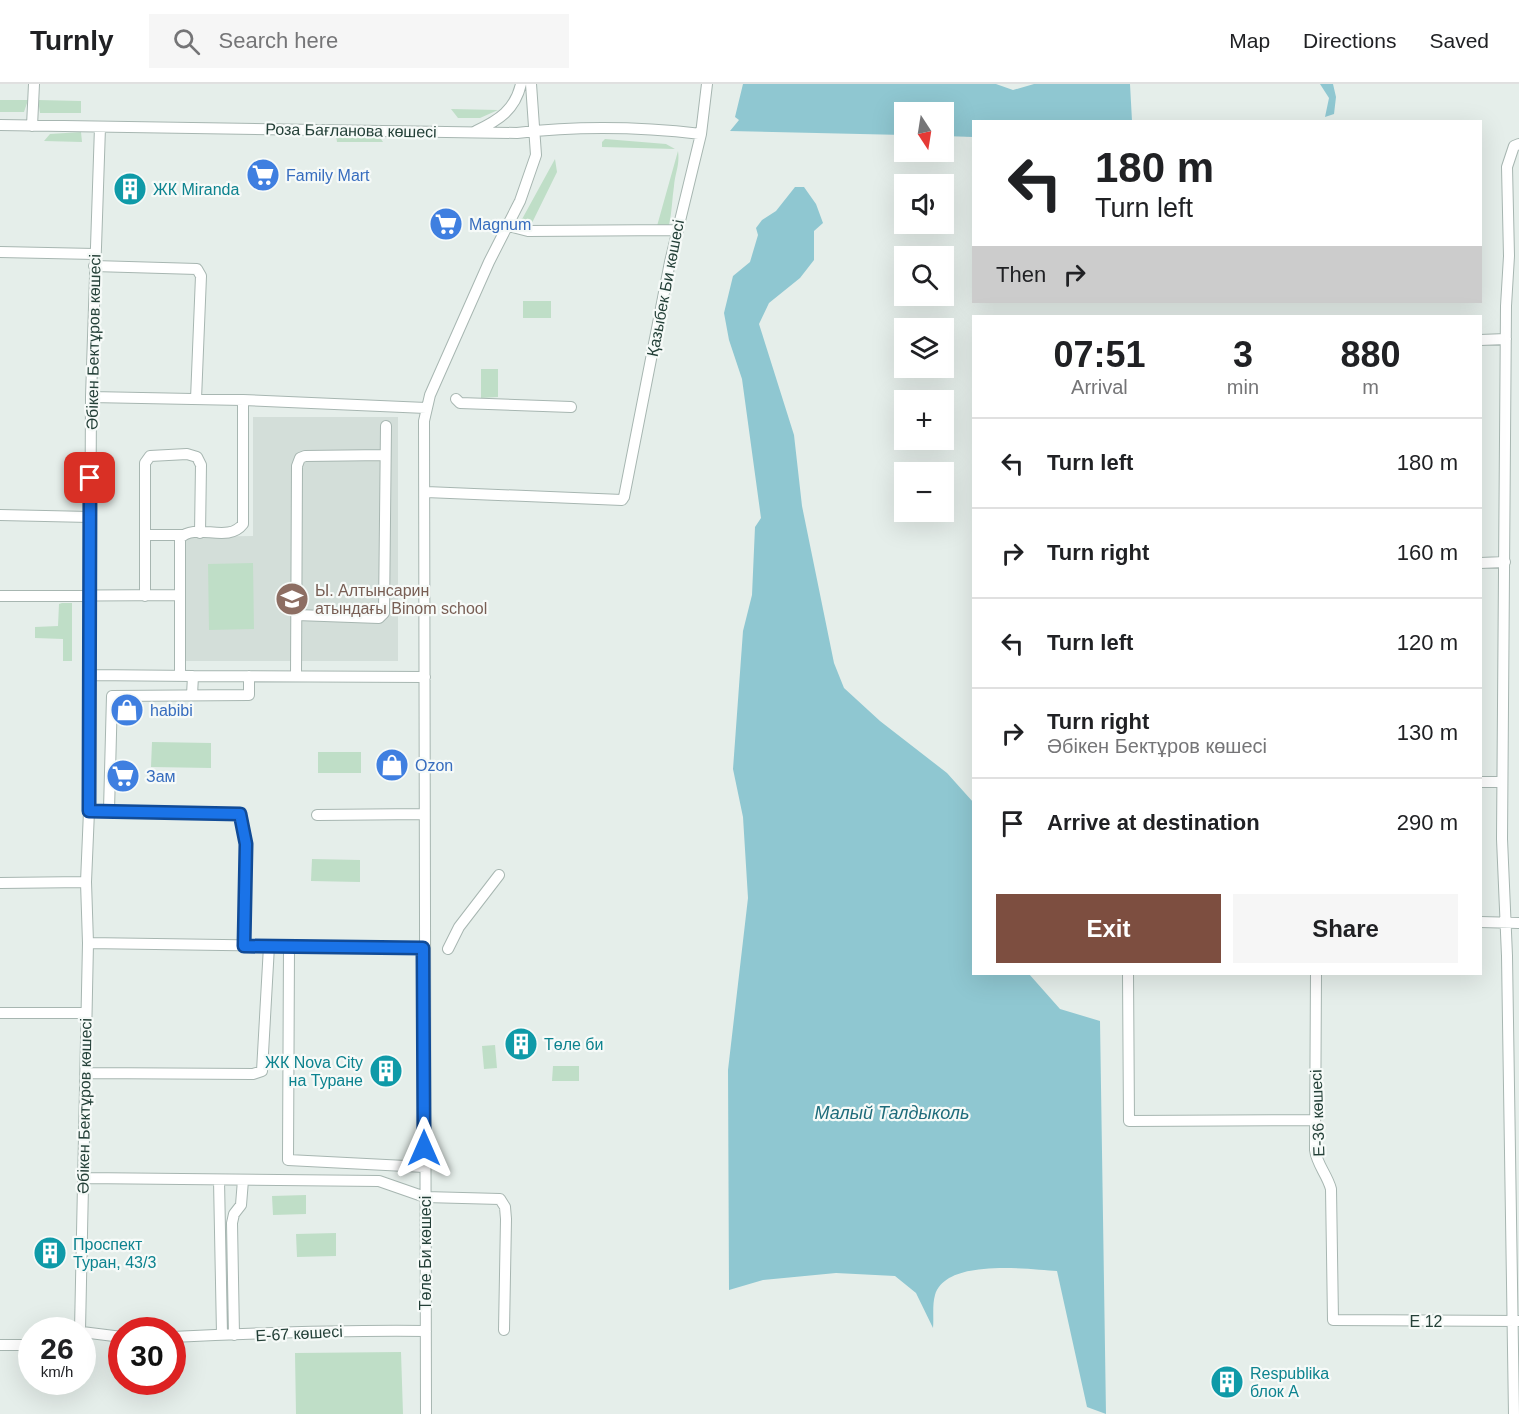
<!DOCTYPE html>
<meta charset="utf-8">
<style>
:root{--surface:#fff;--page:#f6f6f6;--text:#202124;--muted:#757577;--line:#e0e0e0;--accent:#7d4e40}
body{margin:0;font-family:Arial,sans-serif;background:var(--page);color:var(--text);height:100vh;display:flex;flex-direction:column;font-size:22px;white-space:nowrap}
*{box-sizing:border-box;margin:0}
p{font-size:20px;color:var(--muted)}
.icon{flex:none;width:33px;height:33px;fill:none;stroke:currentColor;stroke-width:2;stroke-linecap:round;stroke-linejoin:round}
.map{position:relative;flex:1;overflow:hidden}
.sheet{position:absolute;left:972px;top:231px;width:510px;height:660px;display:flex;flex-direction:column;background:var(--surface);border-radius:0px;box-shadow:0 6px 24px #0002}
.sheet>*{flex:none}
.guide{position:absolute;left:972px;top:36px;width:510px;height:183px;border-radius:0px;box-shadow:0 6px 24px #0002;background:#fff;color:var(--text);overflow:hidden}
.needle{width:39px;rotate:168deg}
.tools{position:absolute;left:894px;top:18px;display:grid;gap:12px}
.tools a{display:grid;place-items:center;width:60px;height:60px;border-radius:0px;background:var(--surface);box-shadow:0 6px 24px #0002;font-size:30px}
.speed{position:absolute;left:18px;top:1233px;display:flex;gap:12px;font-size:30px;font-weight:700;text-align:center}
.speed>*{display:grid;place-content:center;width:78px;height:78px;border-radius:50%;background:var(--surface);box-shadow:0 6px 24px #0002;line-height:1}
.speed small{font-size:15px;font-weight:400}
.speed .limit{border:9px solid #d22;background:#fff;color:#111}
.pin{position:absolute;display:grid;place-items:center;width:51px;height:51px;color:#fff;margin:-26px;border-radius:12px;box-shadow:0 3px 9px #0006}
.me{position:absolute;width:66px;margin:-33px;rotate:0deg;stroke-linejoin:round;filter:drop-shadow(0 0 4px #0008)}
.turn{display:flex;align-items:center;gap:21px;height:126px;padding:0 24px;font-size:27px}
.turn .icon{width:78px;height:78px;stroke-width:2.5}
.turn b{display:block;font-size:42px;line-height:51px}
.then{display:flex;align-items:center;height:57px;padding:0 24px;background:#0003;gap:12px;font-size:22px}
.eta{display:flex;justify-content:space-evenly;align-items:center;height:102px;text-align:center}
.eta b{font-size:36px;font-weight:700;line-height:42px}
.button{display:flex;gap:12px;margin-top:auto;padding:12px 24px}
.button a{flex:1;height:69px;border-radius:0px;background:var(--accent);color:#fff;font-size:24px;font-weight:700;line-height:69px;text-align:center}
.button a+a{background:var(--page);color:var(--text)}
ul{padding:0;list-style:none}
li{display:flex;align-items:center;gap:18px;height:90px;padding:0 24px;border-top:2px solid var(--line)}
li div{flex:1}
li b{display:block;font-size:22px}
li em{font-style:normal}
header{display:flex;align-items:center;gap:36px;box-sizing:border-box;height:84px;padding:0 30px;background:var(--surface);border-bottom:2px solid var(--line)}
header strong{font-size:28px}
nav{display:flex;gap:33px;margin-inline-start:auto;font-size:21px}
.search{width:420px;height:54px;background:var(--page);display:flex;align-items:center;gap:15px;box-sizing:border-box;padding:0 21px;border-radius:0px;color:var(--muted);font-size:22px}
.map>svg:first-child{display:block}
</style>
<header>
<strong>Turnly</strong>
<div class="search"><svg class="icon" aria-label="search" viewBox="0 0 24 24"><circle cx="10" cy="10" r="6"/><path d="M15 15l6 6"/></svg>Search here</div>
<nav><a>Map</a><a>Directions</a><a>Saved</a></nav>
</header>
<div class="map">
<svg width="1519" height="1330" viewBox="0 0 1519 1330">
<rect width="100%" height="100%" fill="#e5eeea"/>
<path fill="#d3ded9" d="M253 333H398V577H186V453L253 452Z"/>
<path fill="#bfdec7" d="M0 16H28L24 28H0Z
M38 16 81 17V29H40Z
M451 25 498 26 480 34H458Z
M81 48 82 58 44 57 50 50Z
M336 51 379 52 383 58H337Z
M605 55 666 60 675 65 602 63V58Z
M678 67C680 81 675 89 674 102 672 115 672 128 669 141L657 142Z
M555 75 557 88 530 143 521 137Z
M523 217H551V234H523Z
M481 285H498V313L481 314Z
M253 479 254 545 209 546 208 480Z
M62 519H72V577H63V555L35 554V543L58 542 59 520Z
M152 658 211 659V684L151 683Z
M318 668H361V689H318Z
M312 775 360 776V798L311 797Z
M495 961 497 984 484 985 482 962Z
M553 982H579V997H552Z
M306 1111V1130L273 1131 272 1112Z
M336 1149V1172L297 1173 296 1150Z
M401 1268 403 1330H296L295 1269Z"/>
<path fill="#8fc7d1" d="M743 0H996L1013 6 1034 0H1130L1132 37 974 38 973 53 944 52V28H904V51L730 47 739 36 735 33Z
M1320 0H1333L1336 13 1334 30 1325 33 1329 14Z
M795 103H804L816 120 823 139 814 147V176L800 194 769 219 759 240 794 351 802 422 834 579 844 604 880 637 947 689 973 718 974 890H1029L1060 925 1100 937 1106 1330 1087 1323 1057 1187C1028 1185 946 1174 935 1211 932 1221 934 1234 933 1244L916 1209 895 1192 836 1189 763 1196 729 1206 728 986 748 814 743 733 733 685 743 547 752 511 755 443 761 434 742 295 729 256 724 229 733 192 750 178 758 151 756 144 762 136 776 127Z"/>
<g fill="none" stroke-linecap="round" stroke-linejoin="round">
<defs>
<path id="minor" d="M0 41 517 49C577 42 641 43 701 50
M32 42 34 0
M476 47C499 36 515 26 521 0
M509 142 528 147 676 146
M0 168 95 170
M94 182 197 185 201 192 196 315
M1480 256 1506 255
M91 313 243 316 426 324
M456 315 460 319 571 323
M426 408 622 416 624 413 670 178 701 50 707 0
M0 431 90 433
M145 451H183
M1480 479 1505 478
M0 512 180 511
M145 512V379L150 372 187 370 197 373 201 381 200 449
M297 531 379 534 384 529 386 342
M90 591 193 592 192 611
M180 592V454C196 438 228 460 243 440V316
M193 592 425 593
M296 592 297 382 300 374 305 372 385 371
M1480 698H1502
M109 726 112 612 249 611V592
M89 727 240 730 246 760 244 862
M317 731 424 730
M0 799 86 798
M1480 838 1519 839
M88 859 423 864
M289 863 288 1076 425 1083
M448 865 459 843 499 791
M1128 890 1129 1037 1315 1036
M1316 890 1315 1066C1317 1081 1327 1090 1331 1105L1333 1236 1519 1237
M0 929H86
M86 989 253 990 262 987 269 862
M83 1094 379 1097 425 1113 500 1115 505 1123 506 1135 504 1246
M219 1096 222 1250
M80 1246 88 859 86 798 89 727 91 313 100 43
M82 1248 122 1253
M234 1251 232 1139 234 1130 241 1121 243 1096
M172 1253C257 1249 341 1246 426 1247
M0 1261H32
M426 1330 424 337 430 311 489 178 520 117 536 71 531 0
M1514 1330 1507 872 1502 755 1506 222 1509 172 1507 83 1514 62 1519 60"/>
</defs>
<use href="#minor" stroke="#a7b6b1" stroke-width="12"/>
<use href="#minor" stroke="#fff" stroke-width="10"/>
</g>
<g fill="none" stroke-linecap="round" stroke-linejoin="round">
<defs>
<path id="route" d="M90 394 89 727 240 730 246 760 244 862 423 864 424 1064"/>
</defs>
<use href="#route" stroke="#114b97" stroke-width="15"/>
<use href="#route" stroke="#1a73e8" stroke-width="10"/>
</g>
<defs>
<symbol id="supermarket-disc" viewBox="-11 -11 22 22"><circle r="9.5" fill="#3f7fe0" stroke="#f6faf8"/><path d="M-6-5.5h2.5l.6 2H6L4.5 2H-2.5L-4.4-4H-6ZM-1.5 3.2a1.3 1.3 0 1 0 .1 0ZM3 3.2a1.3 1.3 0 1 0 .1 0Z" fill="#fff"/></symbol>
<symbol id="building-disc" viewBox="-11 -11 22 22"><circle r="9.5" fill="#0f9aa8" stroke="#f6faf8"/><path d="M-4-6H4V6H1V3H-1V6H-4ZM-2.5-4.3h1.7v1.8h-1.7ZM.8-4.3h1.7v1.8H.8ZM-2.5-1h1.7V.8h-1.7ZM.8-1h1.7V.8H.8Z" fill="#fff"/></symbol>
<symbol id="school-disc" viewBox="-11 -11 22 22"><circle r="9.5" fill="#8d6e63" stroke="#f6faf8"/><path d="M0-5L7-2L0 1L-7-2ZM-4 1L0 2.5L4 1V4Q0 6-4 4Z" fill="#fff"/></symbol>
<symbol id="shop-disc" viewBox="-11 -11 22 22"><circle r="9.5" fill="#3f7fe0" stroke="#f6faf8"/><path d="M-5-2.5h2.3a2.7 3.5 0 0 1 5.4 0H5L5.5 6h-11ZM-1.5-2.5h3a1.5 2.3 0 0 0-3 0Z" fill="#fff"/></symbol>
</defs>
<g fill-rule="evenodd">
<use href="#supermarket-disc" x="244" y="72" width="38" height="38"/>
<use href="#building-disc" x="111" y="86" width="38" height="38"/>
<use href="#supermarket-disc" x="427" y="121" width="38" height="38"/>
<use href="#school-disc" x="273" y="496" width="38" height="38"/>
<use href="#shop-disc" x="108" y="607" width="38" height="38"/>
<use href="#shop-disc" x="373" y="662" width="38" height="38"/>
<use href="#supermarket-disc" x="104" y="673" width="38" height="38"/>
<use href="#building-disc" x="502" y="941" width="38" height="38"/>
<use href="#building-disc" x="367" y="968" width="38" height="38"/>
<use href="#building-disc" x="31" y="1150" width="38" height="38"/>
<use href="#building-disc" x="1208" y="1279" width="38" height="38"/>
</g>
<g text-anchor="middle" stroke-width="4.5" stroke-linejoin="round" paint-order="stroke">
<g font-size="16" fill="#244038" stroke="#f6faf8">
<text transform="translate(351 46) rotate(1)" y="6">Роза Бағланова көшесі</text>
<text transform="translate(665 204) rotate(-79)" y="6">Қазыбек Би көшесі</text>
<text transform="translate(93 258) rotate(-89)" y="6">Әбікен Бектұров көшесі</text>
<text transform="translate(84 1022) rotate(-89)" y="6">Әбікен Бектұров көшесі</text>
<text transform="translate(1317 1029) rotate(-92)" y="6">Е-36 көшесі</text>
<text transform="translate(425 1169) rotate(-90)" y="6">Төле Би көшесі</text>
<text x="1426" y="1243">E 12</text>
<text transform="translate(299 1249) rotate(-3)" y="6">Е-67 көшесі</text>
</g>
<g font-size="16" fill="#366cbe" stroke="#f6faf8" text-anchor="start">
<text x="286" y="97">Family Mart</text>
<text x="469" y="146">Magnum</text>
<text x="150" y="632">habibi</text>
<text x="415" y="687">Ozon</text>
<text x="146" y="698">Зам</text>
</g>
<g font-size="16" fill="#0d838f" stroke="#f6faf8" text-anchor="start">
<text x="153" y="111">ЖК Miranda</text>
<text x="544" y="966">Төле би</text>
<text x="363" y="984" text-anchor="end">ЖК Nova City<tspan x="363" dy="18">на Туране</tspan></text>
<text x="73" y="1166">Проспект<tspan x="73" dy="18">Туран, 43/3</tspan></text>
<text x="1250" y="1295">Respublika<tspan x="1250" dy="18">блок А</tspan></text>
</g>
<g font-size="16" fill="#785e54" stroke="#f6faf8" text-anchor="start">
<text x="315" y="512">Ы. Алтынсарин<tspan x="315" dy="18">атындағы Binom school</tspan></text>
</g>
<g font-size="18" font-style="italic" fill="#1f6c7b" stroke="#f6faf8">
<text x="892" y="1035">Малый Талдыколь</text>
</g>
</g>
</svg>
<div class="tools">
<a><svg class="needle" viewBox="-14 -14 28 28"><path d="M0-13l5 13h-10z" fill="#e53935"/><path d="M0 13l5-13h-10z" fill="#757577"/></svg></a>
<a><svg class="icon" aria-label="sound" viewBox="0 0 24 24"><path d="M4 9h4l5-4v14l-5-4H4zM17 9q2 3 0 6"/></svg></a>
<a><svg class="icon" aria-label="search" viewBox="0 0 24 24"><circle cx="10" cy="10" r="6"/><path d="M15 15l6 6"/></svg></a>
<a><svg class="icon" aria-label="layers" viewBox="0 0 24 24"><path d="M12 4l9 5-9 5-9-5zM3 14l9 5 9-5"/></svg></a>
<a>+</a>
<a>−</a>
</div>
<div class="speed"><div>26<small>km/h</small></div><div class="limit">30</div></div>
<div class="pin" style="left:90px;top:394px;background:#d93025"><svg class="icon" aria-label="arrive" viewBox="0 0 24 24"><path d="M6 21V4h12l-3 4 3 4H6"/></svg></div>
<svg class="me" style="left:424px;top:1064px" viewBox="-20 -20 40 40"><path d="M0-17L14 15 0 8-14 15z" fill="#1a73e8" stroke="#fff" stroke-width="4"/></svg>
<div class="guide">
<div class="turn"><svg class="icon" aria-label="left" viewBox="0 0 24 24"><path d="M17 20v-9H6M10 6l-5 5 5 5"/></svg><div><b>180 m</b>Turn left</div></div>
<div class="then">Then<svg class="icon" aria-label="right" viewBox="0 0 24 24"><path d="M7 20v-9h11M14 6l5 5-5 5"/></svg></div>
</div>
<section class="sheet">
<div class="eta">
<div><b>07:51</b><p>Arrival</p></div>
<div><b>3</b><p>min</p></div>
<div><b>880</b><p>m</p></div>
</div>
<ul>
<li><svg class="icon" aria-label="left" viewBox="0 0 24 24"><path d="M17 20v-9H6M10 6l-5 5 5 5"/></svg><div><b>Turn left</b></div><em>180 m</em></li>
<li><svg class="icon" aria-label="right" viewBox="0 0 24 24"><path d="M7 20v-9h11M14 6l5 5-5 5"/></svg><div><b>Turn right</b></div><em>160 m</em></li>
<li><svg class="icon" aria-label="left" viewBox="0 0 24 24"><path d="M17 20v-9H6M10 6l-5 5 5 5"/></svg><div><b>Turn left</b></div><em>120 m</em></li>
<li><svg class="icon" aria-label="right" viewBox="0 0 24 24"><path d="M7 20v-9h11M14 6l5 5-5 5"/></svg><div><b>Turn right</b><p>Әбікен Бектұров көшесі</p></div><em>130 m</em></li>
<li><svg class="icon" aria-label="arrive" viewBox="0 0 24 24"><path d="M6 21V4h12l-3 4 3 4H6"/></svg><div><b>Arrive at destination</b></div><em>290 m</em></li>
</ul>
<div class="button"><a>Exit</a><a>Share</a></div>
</section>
</div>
